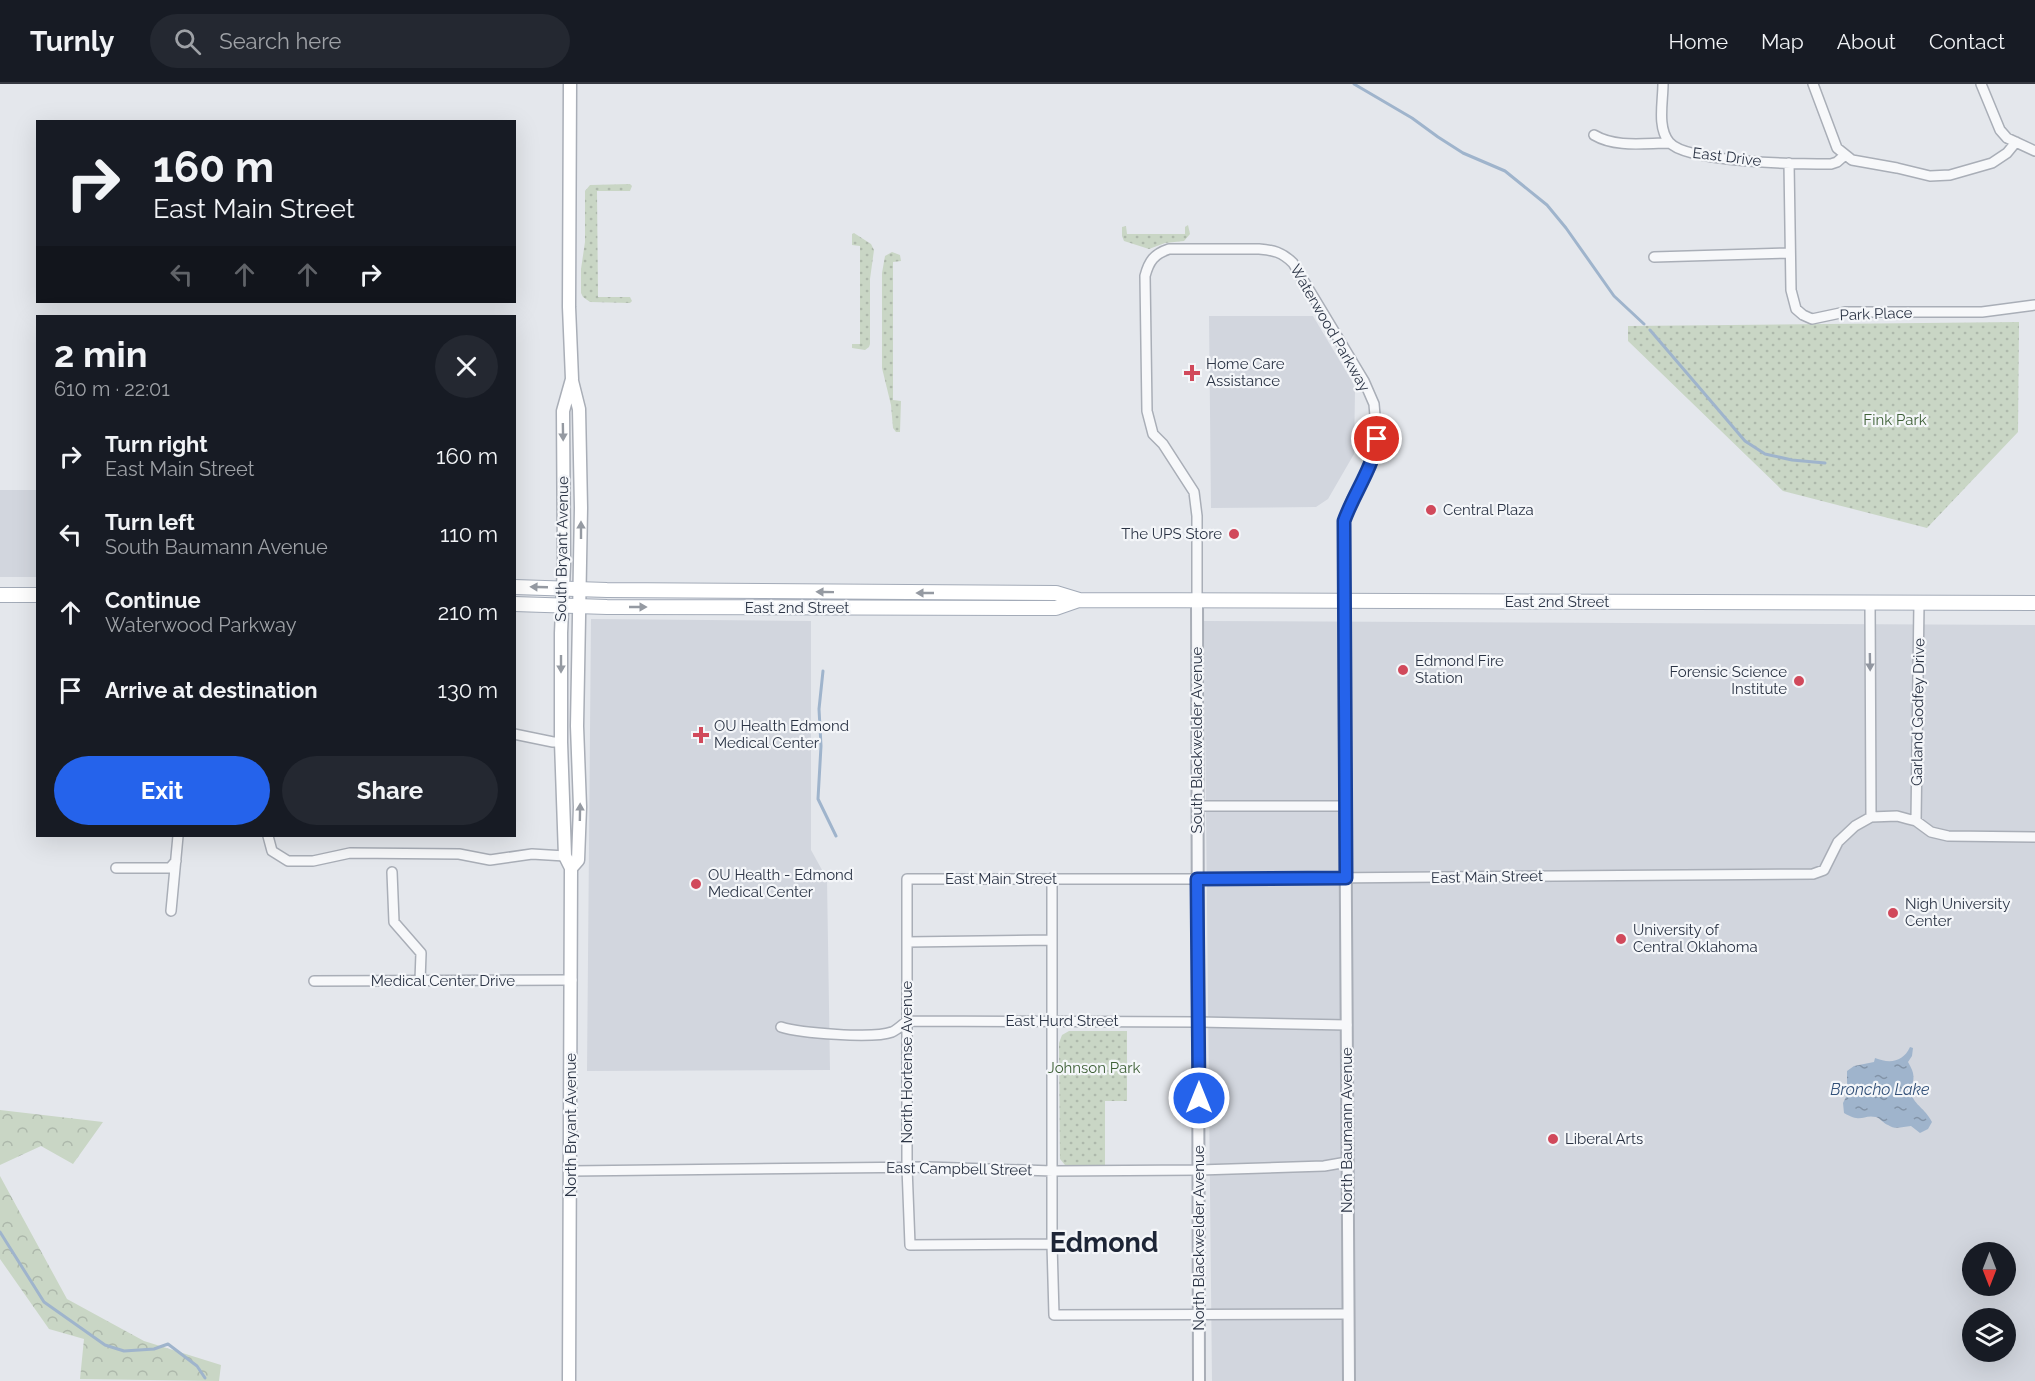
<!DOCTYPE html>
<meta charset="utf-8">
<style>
:root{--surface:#171b24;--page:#242831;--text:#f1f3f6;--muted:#9ea1a6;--line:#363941;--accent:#2563eb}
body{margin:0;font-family:Raleway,sans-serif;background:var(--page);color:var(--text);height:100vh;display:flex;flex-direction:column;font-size:22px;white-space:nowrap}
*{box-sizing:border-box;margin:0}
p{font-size:20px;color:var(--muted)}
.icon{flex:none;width:33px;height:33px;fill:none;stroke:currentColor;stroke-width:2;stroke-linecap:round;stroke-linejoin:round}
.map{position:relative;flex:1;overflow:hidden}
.side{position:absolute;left:36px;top:231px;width:480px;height:522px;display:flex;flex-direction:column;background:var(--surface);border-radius:0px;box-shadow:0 6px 24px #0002}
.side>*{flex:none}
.banner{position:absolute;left:36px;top:36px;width:480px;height:183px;border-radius:0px;box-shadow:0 6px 24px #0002;background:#171b24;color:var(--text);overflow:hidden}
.needle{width:39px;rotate:180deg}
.fabs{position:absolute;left:1962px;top:1158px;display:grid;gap:12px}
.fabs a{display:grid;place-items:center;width:54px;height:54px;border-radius:50%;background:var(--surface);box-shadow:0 6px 24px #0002;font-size:30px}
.pin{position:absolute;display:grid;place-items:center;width:51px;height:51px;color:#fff;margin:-26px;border:3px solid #fff;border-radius:50%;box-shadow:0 2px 6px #0007}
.me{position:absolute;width:66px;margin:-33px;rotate:0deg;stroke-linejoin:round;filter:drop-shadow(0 0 4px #0008)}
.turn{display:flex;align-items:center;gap:21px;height:126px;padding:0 18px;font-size:27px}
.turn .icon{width:78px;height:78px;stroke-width:2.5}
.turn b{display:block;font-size:42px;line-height:51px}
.lanes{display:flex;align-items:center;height:57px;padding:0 18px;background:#0003;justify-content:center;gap:30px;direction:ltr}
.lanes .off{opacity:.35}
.round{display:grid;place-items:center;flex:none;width:63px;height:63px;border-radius:32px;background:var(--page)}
.overview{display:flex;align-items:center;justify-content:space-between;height:102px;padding:0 18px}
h1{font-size:36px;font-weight:700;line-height:45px}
.action{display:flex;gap:12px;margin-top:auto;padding:12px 18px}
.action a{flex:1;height:69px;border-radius:36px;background:var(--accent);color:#fff;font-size:24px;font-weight:700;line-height:69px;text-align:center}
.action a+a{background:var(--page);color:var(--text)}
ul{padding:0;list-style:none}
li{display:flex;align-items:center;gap:18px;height:78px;padding:0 18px}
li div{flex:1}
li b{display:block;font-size:22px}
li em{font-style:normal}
header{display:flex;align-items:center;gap:36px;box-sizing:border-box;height:84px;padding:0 30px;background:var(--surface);border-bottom:2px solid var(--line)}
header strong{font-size:28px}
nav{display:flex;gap:33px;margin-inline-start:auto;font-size:21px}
.search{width:420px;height:54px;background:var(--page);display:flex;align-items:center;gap:15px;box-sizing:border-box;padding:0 21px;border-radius:33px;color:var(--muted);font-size:22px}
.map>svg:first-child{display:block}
</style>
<header>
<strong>Turnly</strong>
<div class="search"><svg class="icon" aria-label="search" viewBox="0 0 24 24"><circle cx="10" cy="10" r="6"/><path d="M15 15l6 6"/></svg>Search here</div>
<nav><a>Home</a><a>Map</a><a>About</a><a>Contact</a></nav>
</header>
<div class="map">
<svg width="2035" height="1297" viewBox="0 0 2035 1297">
<defs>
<pattern id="grass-dots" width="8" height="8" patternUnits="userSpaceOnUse" patternTransform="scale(1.5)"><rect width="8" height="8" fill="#c9d6c5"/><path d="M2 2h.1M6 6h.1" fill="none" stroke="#adb8ab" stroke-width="1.8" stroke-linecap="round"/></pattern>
<pattern id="forest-crowns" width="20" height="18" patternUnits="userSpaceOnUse" patternTransform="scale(1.5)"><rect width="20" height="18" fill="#c9d6c5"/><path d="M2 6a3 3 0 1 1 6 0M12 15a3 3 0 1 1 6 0" fill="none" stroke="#adb8ab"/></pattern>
<pattern id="water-ripples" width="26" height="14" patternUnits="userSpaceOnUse" patternTransform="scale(1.5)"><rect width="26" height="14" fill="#9fb4cc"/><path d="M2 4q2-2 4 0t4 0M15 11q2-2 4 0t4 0" fill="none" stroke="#8293a7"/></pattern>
</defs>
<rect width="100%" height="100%" fill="#e4e7ec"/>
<path fill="#d2d6de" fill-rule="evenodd" d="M1313 232 1353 299 1355 307 1354 370 1328 415 1316 423 1211 424 1209 232Z
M0 406H37V493H0Z
M591 535 811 537V766L827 795 830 986 587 987Z
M1204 537 2035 541V1297H1212ZM1972 1168H2006V1202H1972ZM1972 1234H2006V1268H1972Z"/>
<path fill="url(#grass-dots)" d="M590 101 630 100 632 102 630 107H597L598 213H630L632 217 630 219 590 218 583 213 581 209V185L585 158V107Z
M1188 141 1190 150 1184 157 1165 159 1149 165 1124 157 1122 152V143L1126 142 1127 150H1185V143Z
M854 149 871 160 874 166 870 195V260L869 263 865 266 852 264V260H860V162L852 161V150Z
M892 168 900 171 901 177 893 178V316L901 317 900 348H896L893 344 891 321 882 284V189L885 172Z
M2019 238 2018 348 1927 444 1783 407 1628 257V242Z
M1069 947H1127V1017H1105V1082H1070L1065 1081 1060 1075 1059 959 1062 951Z"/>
<path fill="url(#forest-crowns)" d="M0 1026 103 1038 73 1080 41 1062 0 1081Z
M0 1092 67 1215 144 1257 221 1281 219 1297 80 1295 84 1255 49 1245 0 1175Z"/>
<path fill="url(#water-ripples)" d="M1910 963 1913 964 1912 972 1908 978C1915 990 1915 994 1910 1008 1916 1023 1924 1023 1932 1038L1928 1045 1920 1049 1911 1042C1902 1043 1895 1046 1888 1041 1883 1039 1881 1035 1876 1033 1862 1030 1863 1040 1844 1029L1843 1019 1847 1011V987L1854 982 1874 978 1875 974C1890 980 1903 978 1910 963Z"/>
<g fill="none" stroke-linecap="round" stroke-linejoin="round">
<path stroke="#9fb4cc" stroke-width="3" d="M1354 0 1412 34 1438 53 1463 69 1505 87 1547 121 1566 144 1614 212 1644 240
M1650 246 1745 357 1765 370 1792 376 1825 379
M823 587 819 625 821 662 818 715 836 752
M0 1148 44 1218 105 1261 124 1267 154 1265 168 1260 197 1282 205 1294"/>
<defs>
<path id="minor" d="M1663 0C1663 18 1657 43 1669 58 1686 79 1802 80 1831 80L1837 78 1845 71
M1813 0 1837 64 1852 76 1897 84 1930 92 1950 91 1992 79 2007 69 2016 58
M1981 0 2000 46 2007 54 2035 67
M1594 51C1616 64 1645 59 1669 59
M1789 79 1791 206 1796 225 1803 231 1812 235 1845 228H1982L2035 221
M1654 173 1790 169
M1197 517V432L1194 408 1163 360 1153 350 1147 327 1145 192C1149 177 1154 170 1169 165H1259C1273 166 1282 168 1293 179L1364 297 1374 320 1377 355 1375 371 1371 382 1352 415 1344 437V518
M1870 519 1871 733
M514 650 553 658H561
M1197 722H1346
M1916 737 1919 519
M268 752 272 767 288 777H313L350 769 459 770 490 776 532 770 565 772
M116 784H170L176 777
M392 788 394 838 421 869 420 897
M1052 794V1160L1054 1231 1348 1230
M171 827 178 752
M907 858 1052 856
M314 897 572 896
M781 943C800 949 873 955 892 948 897 946 903 940 907 937L1199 938 1347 941
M571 1087 928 1083 1053 1087 1199 1086 1324 1082 1347 1078
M1052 1160 910 1161 907 1083V795H1197L1813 790 1824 786 1838 758 1855 742 1871 733 1897 732 1908 735 1916 737 1931 748 1948 752 2035 753"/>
<path id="tertiary" d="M1197 517 1199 1297
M1344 518 1349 1297"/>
<path id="secondary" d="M571 784 578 776 580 723 577 642 581 424 579 325 572 297
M569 1297 571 784 565 772 561 658V549L564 480 563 327 572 295 569 223 570 0"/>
<path id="primary" d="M514 503 607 506 1056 509 1079 516 2035 519
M0 511H38
M514 520 607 523 1056 524 1079 516"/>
</defs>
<use href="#minor" stroke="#a9aeb7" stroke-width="12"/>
<use href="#tertiary" stroke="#a9aeb7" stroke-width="14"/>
<use href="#secondary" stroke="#a9aeb7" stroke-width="15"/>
<use href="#primary" stroke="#a3abb8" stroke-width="16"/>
<use href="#minor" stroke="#f7f8fa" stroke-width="9"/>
<use href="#tertiary" stroke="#f7f8fa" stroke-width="10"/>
<use href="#secondary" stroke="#fff" stroke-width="12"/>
<use href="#primary" stroke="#fff" stroke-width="14"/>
</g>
<defs><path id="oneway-solid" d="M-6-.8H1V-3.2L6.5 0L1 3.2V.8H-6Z" transform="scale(1.5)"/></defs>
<g fill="#959aa2">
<use href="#oneway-solid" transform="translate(563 348) rotate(89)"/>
<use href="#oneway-solid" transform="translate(581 446) rotate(-90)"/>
<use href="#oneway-solid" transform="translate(539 503) rotate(-178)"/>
<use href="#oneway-solid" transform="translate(825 508) rotate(-179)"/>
<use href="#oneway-solid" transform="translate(925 509) rotate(-180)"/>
<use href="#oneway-solid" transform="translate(638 523)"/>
<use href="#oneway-solid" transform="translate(561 580) rotate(90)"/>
<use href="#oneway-solid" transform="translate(580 728) rotate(-89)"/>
</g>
<use fill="#9196a0" href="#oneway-solid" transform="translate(1870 578) rotate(89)"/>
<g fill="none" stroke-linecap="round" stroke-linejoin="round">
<defs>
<path id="route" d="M1199 1014 1197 795 1346 794 1344 437C1354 409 1373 384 1377 355"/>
</defs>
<use href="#route" stroke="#184099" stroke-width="15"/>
<use href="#route" stroke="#2563eb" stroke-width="10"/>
</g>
<g fill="#d1495b" stroke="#f4f6f9" stroke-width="2">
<path d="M1189 280h6v6h6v6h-6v6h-6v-6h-6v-6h6z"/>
<circle cx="1431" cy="426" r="6"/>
<circle cx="1234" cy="450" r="6"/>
<circle cx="1403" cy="586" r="6"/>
<circle cx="1799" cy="597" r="6"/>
<path d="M698 642h6v6h6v6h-6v6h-6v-6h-6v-6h6z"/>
<circle cx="696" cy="800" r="6"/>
<circle cx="1893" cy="829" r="6"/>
<circle cx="1621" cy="855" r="6"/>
<circle cx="1553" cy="1055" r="6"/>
</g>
<g text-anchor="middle" stroke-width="4.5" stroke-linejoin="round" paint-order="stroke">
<g font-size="15" fill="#2b3445" stroke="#f4f6f9">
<text transform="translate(1727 73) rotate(7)" y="5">East Drive</text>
<text transform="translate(1876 230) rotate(-2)" y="5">Park Place</text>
<text transform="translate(1330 244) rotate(60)" y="5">Waterwood Parkway</text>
<text transform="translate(562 465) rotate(-89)" y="5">South Bryant Avenue</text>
<text x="1557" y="523">East 2nd Street</text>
<text x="797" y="529">East 2nd Street</text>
<text transform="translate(1918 628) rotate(-89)" y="5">Garland Godfey Drive</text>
<text transform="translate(1197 656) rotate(-90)" y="5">South Blackwelder Avenue</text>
<text transform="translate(1487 793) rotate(-1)" y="5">East Main Street</text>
<text x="1001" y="800">East Main Street</text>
<text x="443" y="902">Medical Center Drive</text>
<text x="1062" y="942">East Hurd Street</text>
<text transform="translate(907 978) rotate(-90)" y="5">North Hortense Avenue</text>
<text transform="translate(571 1041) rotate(-90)" y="5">North Bryant Avenue</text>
<text transform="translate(1347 1046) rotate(-90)" y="5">North Baumann Avenue</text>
<text transform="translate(959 1085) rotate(1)" y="5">East Campbell Street</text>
<text transform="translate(1199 1154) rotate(-90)" y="5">North Blackwelder Avenue</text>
</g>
<g font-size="15" fill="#2b3445" stroke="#f4f6f9" text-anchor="start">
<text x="1206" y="285">Home Care<tspan x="1206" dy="17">Assistance</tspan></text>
<text x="1443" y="431">Central Plaza</text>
<text x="1222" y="455" text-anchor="end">The UPS Store</text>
<text x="1415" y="582">Edmond Fire<tspan x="1415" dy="17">Station</tspan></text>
<text x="1787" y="593" text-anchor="end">Forensic Science<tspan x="1787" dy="17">Institute</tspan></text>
<text x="714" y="647">OU Health Edmond<tspan x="714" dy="17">Medical Center</tspan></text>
<text x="708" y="796">OU Health - Edmond<tspan x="708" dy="17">Medical Center</tspan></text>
<text x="1905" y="825">Nigh University<tspan x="1905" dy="17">Center</tspan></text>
<text x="1633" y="851">University of<tspan x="1633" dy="17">Central Oklahoma</tspan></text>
<text x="1565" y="1060">Liberal Arts</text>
</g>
<g font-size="15" fill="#3f6138" stroke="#f4f6f9">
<text x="1895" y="341">Fink Park</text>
<text x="1094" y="989">Johnson Park</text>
</g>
<g font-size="16" font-style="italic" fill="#34527a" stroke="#f4f6f9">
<text x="1880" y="1011">Broncho Lake</text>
</g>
<g font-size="27" font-weight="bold" fill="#1d2536" stroke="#f4f6f9">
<text x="1104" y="1168">Edmond</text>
</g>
</g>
</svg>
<div class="fabs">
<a><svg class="needle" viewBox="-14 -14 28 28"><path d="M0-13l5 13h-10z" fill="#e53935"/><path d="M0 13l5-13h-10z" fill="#9ea1a6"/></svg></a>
<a><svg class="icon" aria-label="layers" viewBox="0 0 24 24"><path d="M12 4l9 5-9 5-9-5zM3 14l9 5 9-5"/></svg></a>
</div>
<div class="pin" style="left:1377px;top:355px;background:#d93025"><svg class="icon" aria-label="arrive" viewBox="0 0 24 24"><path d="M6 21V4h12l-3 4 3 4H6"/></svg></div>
<svg class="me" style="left:1199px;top:1014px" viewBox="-20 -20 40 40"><circle r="17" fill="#2563eb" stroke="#fff" stroke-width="3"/><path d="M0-11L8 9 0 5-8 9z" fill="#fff"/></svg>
<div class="banner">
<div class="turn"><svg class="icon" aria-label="right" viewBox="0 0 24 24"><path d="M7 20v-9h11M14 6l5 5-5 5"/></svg><div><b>160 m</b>East Main Street</div></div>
<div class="lanes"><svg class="icon off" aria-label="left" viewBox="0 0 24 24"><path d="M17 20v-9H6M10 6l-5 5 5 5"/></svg><svg class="icon off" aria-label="ahead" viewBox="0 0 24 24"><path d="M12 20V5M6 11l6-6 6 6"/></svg><svg class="icon off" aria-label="ahead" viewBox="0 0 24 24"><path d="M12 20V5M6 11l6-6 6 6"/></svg><svg class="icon" aria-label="right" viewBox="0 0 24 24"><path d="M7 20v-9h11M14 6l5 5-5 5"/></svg></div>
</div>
<section class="side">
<div class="overview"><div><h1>2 min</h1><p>610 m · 22:01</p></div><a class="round"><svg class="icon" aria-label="close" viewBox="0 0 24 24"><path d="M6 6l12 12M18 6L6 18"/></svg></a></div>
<ul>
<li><svg class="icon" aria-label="right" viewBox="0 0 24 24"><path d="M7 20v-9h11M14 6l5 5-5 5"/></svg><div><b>Turn right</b><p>East Main Street</p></div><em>160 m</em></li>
<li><svg class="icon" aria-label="left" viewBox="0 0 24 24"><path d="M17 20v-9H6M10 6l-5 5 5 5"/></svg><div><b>Turn left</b><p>South Baumann Avenue</p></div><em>110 m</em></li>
<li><svg class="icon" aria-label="ahead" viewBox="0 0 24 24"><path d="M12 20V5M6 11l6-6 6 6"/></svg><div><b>Continue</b><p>Waterwood Parkway</p></div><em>210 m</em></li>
<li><svg class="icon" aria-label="arrive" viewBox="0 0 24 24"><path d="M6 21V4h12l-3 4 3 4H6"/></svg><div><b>Arrive at destination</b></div><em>130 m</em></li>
</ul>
<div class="action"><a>Exit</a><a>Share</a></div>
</section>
</div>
